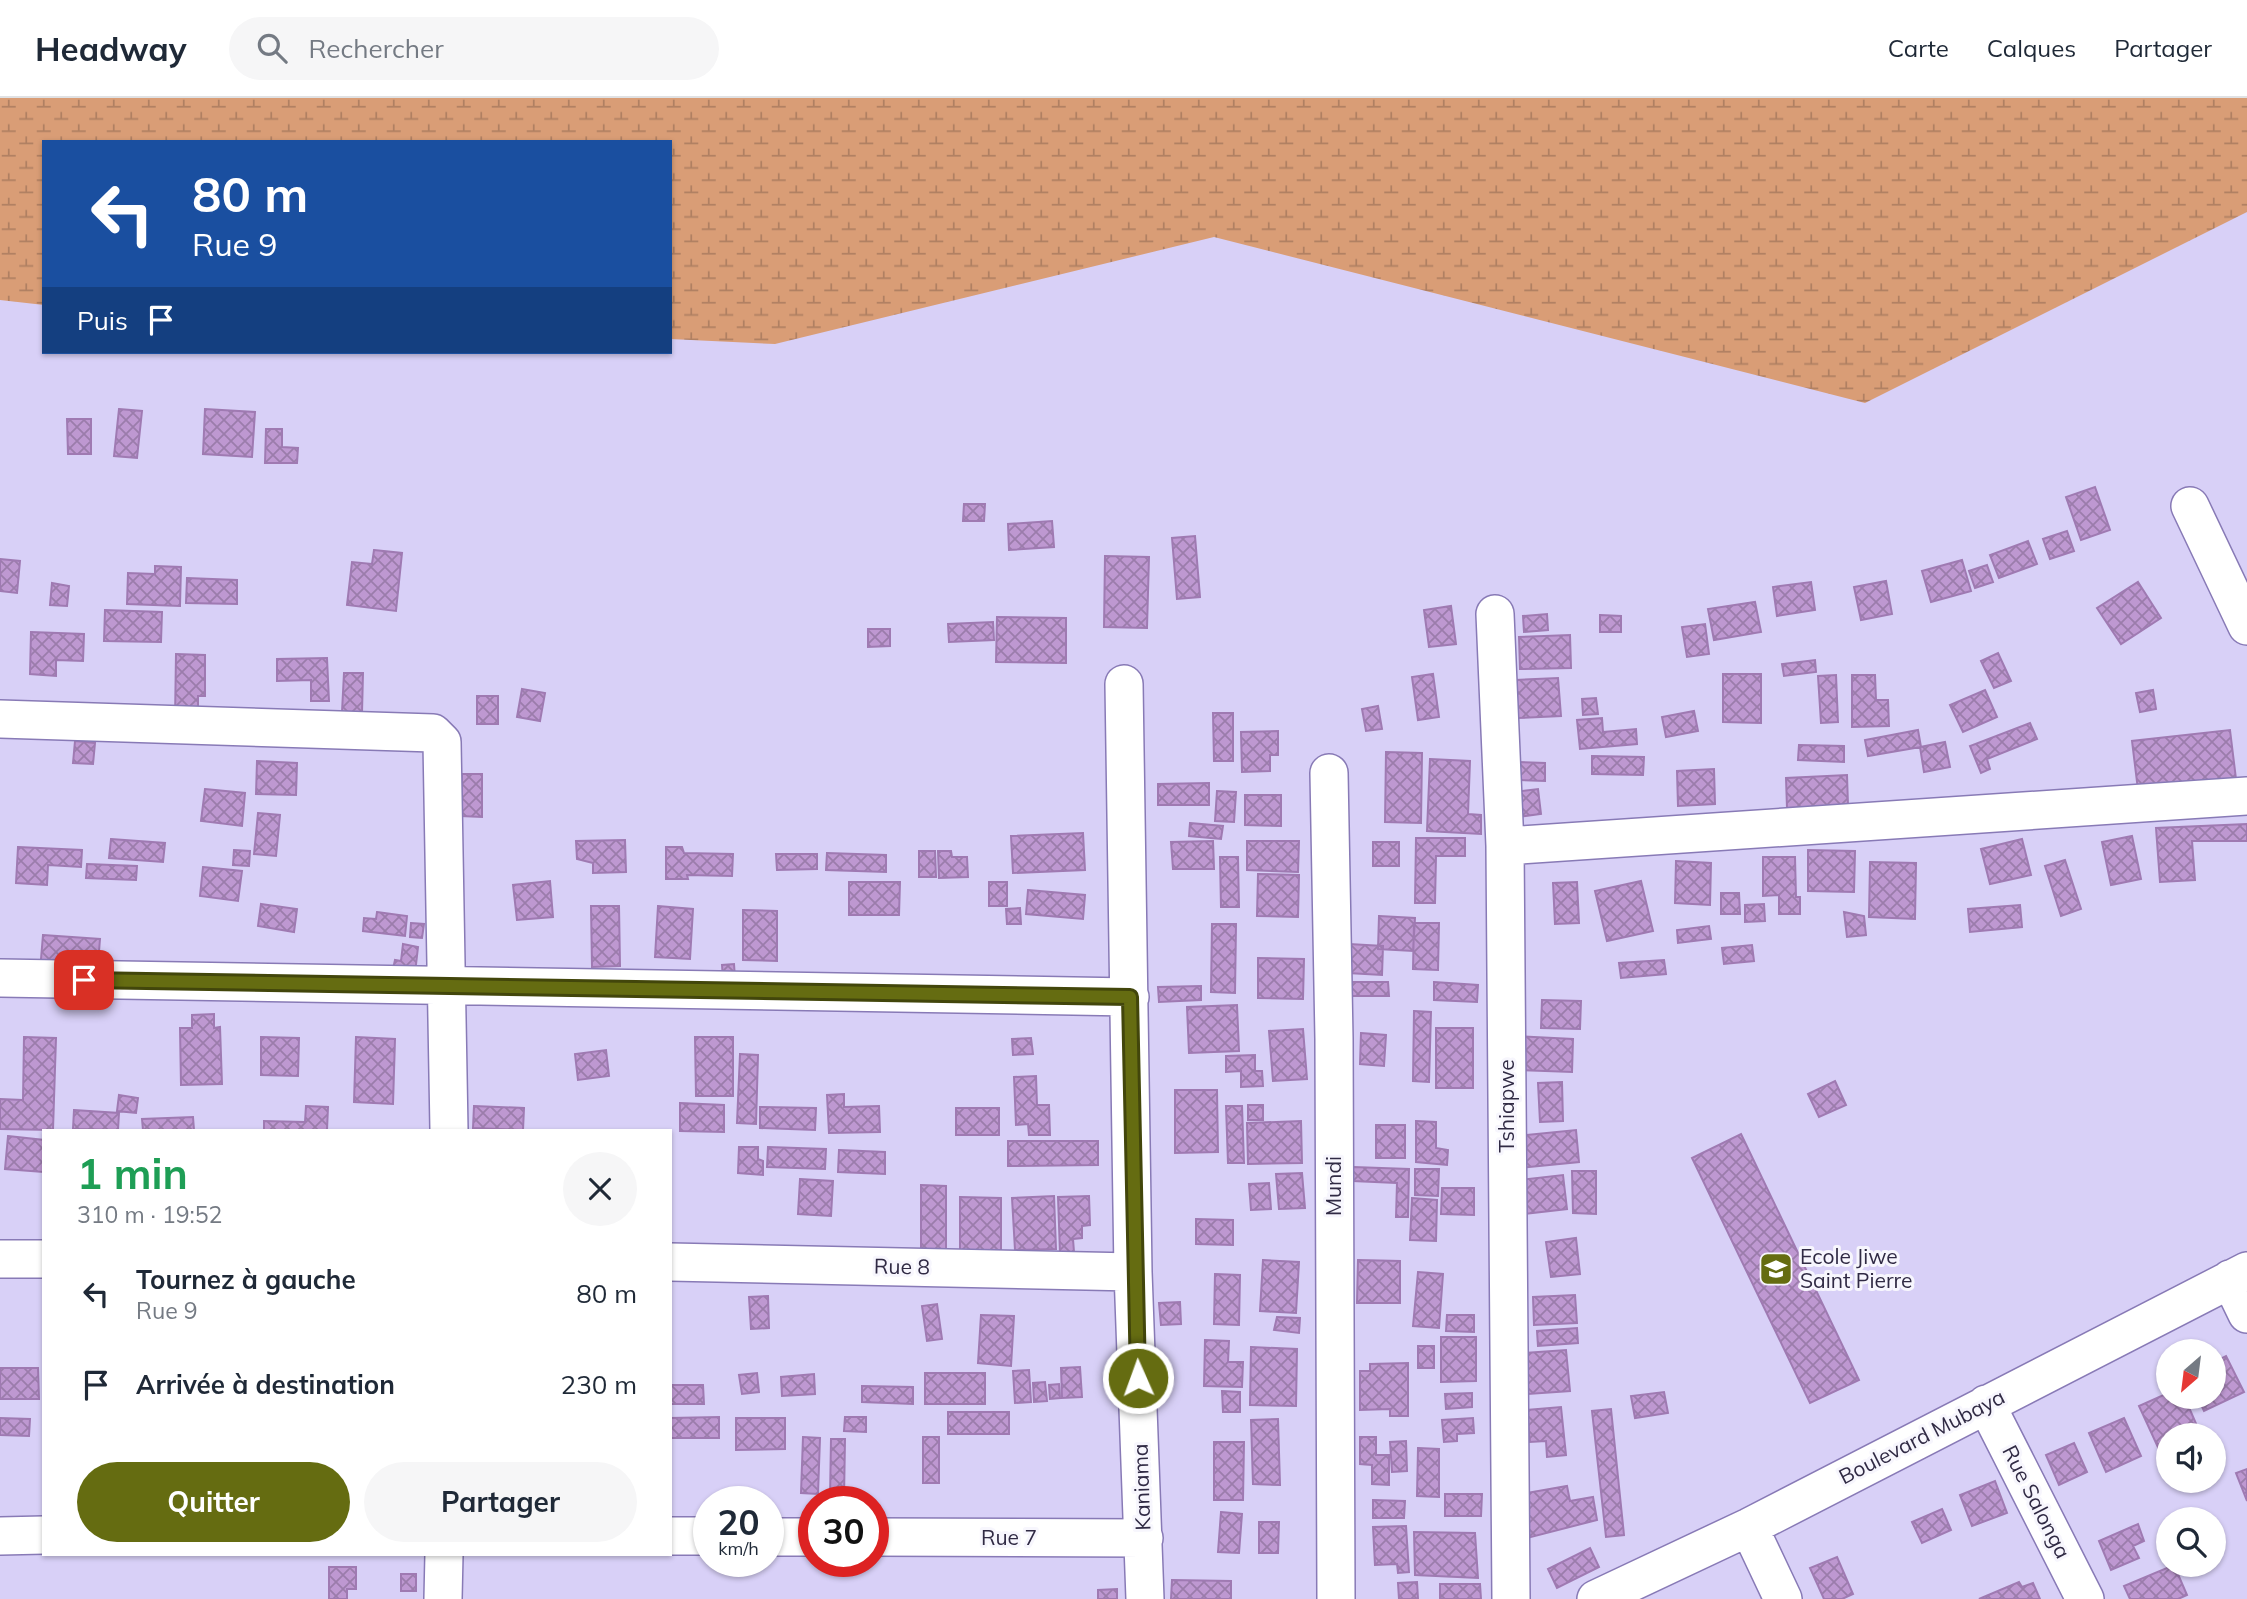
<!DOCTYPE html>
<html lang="fr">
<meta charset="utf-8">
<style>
:root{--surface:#fff;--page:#f6f6f7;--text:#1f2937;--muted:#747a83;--line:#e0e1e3;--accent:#656c11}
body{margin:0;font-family:Mulish,sans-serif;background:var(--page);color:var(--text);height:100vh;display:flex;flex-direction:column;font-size:26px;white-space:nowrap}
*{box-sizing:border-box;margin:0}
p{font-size:23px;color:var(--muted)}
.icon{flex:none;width:38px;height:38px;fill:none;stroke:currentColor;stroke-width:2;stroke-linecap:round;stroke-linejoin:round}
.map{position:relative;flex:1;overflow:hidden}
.panel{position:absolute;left:42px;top:1031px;width:630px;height:427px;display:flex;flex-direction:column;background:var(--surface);border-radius:0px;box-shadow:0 2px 5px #0004}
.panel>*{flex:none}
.hud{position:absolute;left:42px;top:42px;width:630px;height:214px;border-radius:0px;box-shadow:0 2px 5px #0004;background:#1a4fa0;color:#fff;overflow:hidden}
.needle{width:46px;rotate:208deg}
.buttons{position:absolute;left:2156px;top:1241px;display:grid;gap:14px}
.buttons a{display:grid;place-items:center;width:70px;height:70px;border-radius:50%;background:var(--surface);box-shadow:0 2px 5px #0004;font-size:35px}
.speed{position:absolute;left:693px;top:1388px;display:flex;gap:14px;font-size:35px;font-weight:700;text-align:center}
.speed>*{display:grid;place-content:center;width:91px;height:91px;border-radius:50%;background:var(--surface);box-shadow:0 2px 5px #0004;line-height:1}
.speed small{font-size:18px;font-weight:400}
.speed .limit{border:10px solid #d22;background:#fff;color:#111}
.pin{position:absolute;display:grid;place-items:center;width:60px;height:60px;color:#fff;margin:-30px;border-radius:14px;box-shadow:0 4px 10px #0006}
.me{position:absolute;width:77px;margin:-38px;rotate:358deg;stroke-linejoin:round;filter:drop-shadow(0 0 5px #0008)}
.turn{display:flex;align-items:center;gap:24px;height:147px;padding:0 35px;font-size:32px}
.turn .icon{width:91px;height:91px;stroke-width:2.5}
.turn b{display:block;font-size:49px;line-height:60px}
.then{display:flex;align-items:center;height:66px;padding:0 35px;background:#0003;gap:14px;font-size:26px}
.round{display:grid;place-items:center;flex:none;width:74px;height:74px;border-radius:37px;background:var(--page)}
.head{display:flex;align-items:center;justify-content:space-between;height:119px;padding:0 35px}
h1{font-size:42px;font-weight:700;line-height:52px;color:#1e9e55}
.cta{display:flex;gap:14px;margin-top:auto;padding:14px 35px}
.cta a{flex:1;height:80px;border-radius:42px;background:var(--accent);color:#fff;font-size:28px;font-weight:700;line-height:80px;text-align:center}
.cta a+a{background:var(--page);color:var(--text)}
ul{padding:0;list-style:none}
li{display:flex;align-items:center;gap:21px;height:91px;padding:0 35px}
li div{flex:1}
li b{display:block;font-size:26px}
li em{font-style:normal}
header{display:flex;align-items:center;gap:42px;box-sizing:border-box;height:98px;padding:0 35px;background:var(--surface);border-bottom:2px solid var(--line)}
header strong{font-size:33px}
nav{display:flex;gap:38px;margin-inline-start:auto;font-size:24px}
.search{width:490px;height:63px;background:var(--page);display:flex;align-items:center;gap:18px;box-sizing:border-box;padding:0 24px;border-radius:38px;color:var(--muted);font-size:26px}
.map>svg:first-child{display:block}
</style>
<header>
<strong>Headway</strong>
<div class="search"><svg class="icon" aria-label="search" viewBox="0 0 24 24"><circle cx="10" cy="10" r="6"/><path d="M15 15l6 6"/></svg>Rechercher</div>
<nav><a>Carte</a><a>Calques</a><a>Partager</a></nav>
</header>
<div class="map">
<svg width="2247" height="1501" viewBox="0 0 2247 1501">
<defs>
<pattern id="wetland-marsh" width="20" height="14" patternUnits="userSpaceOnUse" patternTransform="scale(1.75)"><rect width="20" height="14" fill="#d99d76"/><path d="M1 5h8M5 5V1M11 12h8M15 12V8" fill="none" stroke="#b08062"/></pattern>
<pattern id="building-cross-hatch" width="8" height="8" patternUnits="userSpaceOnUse" patternTransform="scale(1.75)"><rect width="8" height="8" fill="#be98d1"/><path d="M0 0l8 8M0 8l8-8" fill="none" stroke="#9b7cab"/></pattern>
</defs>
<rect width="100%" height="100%" fill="#d8d0f7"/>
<path fill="url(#wetland-marsh)" d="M0 0H2247V114L1865 305 1214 139 775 246 670 241V44H44V207L0 202Z"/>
<path fill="url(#building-cross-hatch)" stroke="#9f7ab2" stroke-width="2" d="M119 311 142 313 137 360 114 358Z
M205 311 255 314 252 359 203 356Z
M67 321H91V356H68Z
M266 331H282V349L298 350 297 365H265Z
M2095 389 2110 432 2081 442 2066 399Z
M964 406H985L984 423H963Z
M1052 423 1054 449 1009 452 1008 426Z
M2067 433 2074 453 2050 461 2043 441Z
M1195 438 1200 499 1177 501 1172 440Z
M2028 443 2037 466 1999 480 1990 457Z
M374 452 402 455 396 513 347 507 352 464 372 466Z
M1105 458 1149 459 1147 530 1104 529Z
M0 461 20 463 17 495 0 493Z
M1962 462 1971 493 1931 504 1922 473Z
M1987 467 1993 484 1975 490 1969 473Z
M155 468 181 469 180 508 127 506 128 475 155 476Z
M187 480 237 482V506L186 505Z
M1886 483 1892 516 1861 522 1854 489Z
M1811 484 1815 512 1777 518 1773 489Z
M2138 484 2161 520 2121 546 2097 510Z
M52 485 69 488 67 508 50 507Z
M1755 504 1761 534 1714 542 1708 511Z
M1451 508 1456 546 1429 549 1424 512Z
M105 512 162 514 161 544 104 543Z
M1547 516 1548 532 1524 534 1523 518Z
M1600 517 1621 518V534H1600Z
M997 519 1066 520V565L996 564Z
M993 524 994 542 949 544 948 526Z
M1705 526 1709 556 1687 559 1682 529Z
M868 531H890V548L868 549Z
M31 534 84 536 83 563 56 562V578L30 576Z
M1570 537 1571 570 1520 571 1519 539Z
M1998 555 2011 583 1994 590 1981 563Z
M176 556 205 557V598H198V621H175Z
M327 560 329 603H311V582L277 583V561Z
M1815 562 1816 574 1784 578 1782 566Z
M344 575H363L362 615 342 614Z
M1433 576 1439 619 1418 622 1412 579Z
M1723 576H1761V625L1723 624Z
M1836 577 1838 624 1821 625 1818 578Z
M1852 577H1875L1876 602H1888L1889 628 1852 629Z
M1558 580 1561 618 1518 620 1516 582Z
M522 591 545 595 540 623 517 619Z
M1985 592 1997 619 1963 634 1950 607Z
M2153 592 2156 611 2140 614 2136 595Z
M477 598H498V626H477Z
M1596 600 1598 616 1583 617 1582 601Z
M1378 608 1382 631 1366 633 1362 611Z
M1694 613 1698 633 1666 639 1662 619Z
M1213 615H1233V663H1214Z
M1602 620 1603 634 1636 631 1637 646 1580 651 1577 622Z
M2030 625 2037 641 1987 661 1990 671 1981 675 1970 648Z
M1918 632 1921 649 1868 658 1865 642Z
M2230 632 2236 681 2138 692 2132 643Z
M1278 633V657H1270V673L1242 674 1241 634Z
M75 643 95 645 93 666 73 665Z
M1945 644 1950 669 1924 674 1920 649Z
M1799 647 1844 648V664L1798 662Z
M1386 654 1422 655 1421 725 1385 724Z
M1592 658 1644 659 1643 677 1592 676Z
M1430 661 1470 663 1468 716 1481 717V736L1427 733Z
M257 663 297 665 296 697 256 696Z
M1518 664 1545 665V683L1518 682Z
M1714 671 1715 706 1678 708 1677 673Z
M462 676H482V719L461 718Z
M1847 677 1848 707 1787 710 1786 680Z
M1209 685V707H1158V686Z
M205 691 245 695 242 728 201 723Z
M1538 691 1541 716 1517 719 1514 694Z
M1217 693 1236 694 1234 724 1215 723Z
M1245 697H1281V728L1245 727Z
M258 715 280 717 276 758 254 756Z
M1190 725 1223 728 1221 741 1189 738Z
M2247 726V743H2192L2195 782 2160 784 2156 730Z
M1083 735 1085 772 1013 775 1011 738Z
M2132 738 2141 781 2111 787 2102 744Z
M1416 740H1465V758H1436L1435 805H1415Z
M111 741 165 745 163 764 109 760Z
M2022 741 2031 777 1990 786 1981 751Z
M625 742 626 774 593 775V765L577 761 576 743Z
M1213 743 1214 771H1173L1171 744Z
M1247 743H1299L1298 774 1247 772Z
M1373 744H1399V768H1373Z
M18 749 82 752 81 769 48 767 47 787 16 785Z
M666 749H682L684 755 733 756 732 778 687 777 688 781H666Z
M234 752 250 753 249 768 233 767Z
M1808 752 1855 753 1854 794 1808 793Z
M919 753H935L936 779H919Z
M938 753H951L952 759H967L968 779 939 780Z
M827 755 886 757V774L826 772Z
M776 756H817V771L777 772Z
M1220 759H1238L1239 809H1221Z
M1763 759H1795L1796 799H1800V816H1779V797L1763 798Z
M2065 762 2081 811 2061 818 2045 768Z
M1676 763 1711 765 1710 807 1675 805Z
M1870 764 1916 765 1915 821 1869 819Z
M87 766 137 768 136 782 86 780Z
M203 769 242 773 238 803 200 798Z
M1258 776 1299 777 1298 819 1257 818Z
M550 783 553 819 517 822 513 787Z
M1641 783 1653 833 1607 843 1595 793Z
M849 784H900L899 817H849Z
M989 784H1007V808H989Z
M1577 784 1579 825 1555 826 1553 785Z
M1028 792 1085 797 1083 821 1026 816Z
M1721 795H1739L1740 816H1721Z
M261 806 297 811 294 834 258 828Z
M1764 806 1765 823 1745 824V807Z
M2020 807 2022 829 1970 834 1968 811Z
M591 808H619L620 868 592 869Z
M658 808 693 811 690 861 655 859Z
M1020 810 1021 826H1007L1006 811Z
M743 812 777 813V863L743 862Z
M377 814 407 818 405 838 363 833 364 820 376 821Z
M1844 814 1864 818 1866 837 1847 839Z
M1379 818 1415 820 1413 853 1378 851Z
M411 825 424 826 422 840 410 839Z
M1414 825H1439L1438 872 1413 871Z
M1212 826H1236L1235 895 1211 894Z
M1709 828 1711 841 1678 845 1677 832Z
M43 837 100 841 97 878 40 873Z
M403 846 418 849 415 875 393 871 395 862 401 863Z
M1349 846 1383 848 1382 877 1348 875Z
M1752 847 1754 863 1724 866 1722 850Z
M1258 860 1304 861 1303 901 1258 900Z
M1664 862 1666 876 1621 880 1619 865Z
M734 866 735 880 723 881 722 867Z
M1350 884H1388L1389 898H1351Z
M1434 884 1478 887 1477 904 1434 902Z
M1201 888V902L1159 904 1158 889Z
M1542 902 1581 903 1580 931 1541 930Z
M1237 907 1239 953 1189 955 1187 909Z
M1414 913 1431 914 1429 984 1413 983Z
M214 916V930L220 929 222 986 181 987 180 930H192V917Z
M1436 930H1473V990H1436Z
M1303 931 1307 981 1273 983 1269 933Z
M1361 935 1386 937 1384 968 1360 966Z
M1515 938 1573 941 1572 974 1513 972Z
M24 939 56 940 53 1032 0 1031V1001L23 1002Z
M261 939 299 940 298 978 261 977Z
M356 939 395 941 393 1006 354 1004Z
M695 939H733V998H696Z
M1031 940 1033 956 1013 957 1012 941Z
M606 952 609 978 578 982 575 956Z
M740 956 758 957 756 1026 737 1025Z
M1255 957V973H1262L1263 988 1241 989V973L1226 974V958Z
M1036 978 1037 1007H1049L1050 1037H1029L1028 1026 1016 1027 1014 979Z
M1835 983 1846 1007 1819 1019 1808 996Z
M1562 984 1563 1023 1540 1024 1538 985Z
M1175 992H1217L1218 1054 1175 1055Z
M844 996V1009L879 1008 880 1034 829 1035 827 997Z
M119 997 138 1000 136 1015 117 1013Z
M680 1005 724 1007V1034L680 1033Z
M1248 1007H1263V1022H1248Z
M306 1008 328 1009 327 1032H264V1023L305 1024Z
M474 1008 524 1010 523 1032 473 1030Z
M1226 1008H1242L1244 1065H1228Z
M760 1009 816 1010 815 1032 760 1030Z
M956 1010H999V1037H956Z
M74 1012 119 1015 118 1032 73 1031Z
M193 1019 194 1032H143L142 1021Z
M1301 1023 1302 1065 1248 1066 1247 1025Z
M1416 1023 1436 1024V1050L1448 1052 1447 1067 1416 1064Z
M1376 1027H1405V1060H1376Z
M1576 1032 1579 1064 1520 1070 1516 1038Z
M1741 1036 1859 1282 1810 1305 1692 1060Z
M8 1038 44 1042 43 1074 5 1071Z
M1008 1043H1098V1067L1008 1068Z
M739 1049H758V1061L763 1063V1077L738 1075Z
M768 1049 826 1051 825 1071 767 1069Z
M839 1052 885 1054V1076L838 1074Z
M1353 1069 1409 1071 1408 1119H1396L1397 1085 1353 1083Z
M1415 1071H1439L1438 1098 1415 1097Z
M1572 1073H1596V1116L1573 1115Z
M1302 1075 1305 1110 1279 1111 1276 1076Z
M1563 1077 1567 1111 1523 1116 1519 1082Z
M800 1081 833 1083 831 1118 798 1116Z
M1269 1085 1271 1111 1251 1112 1249 1086Z
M921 1087 946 1088V1156H921Z
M1442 1090H1474V1117L1441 1116Z
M1054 1098 1056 1151 1015 1152 1012 1100Z
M1089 1098 1090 1127 1082 1128V1140L1073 1141 1074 1154 1060 1155 1058 1099Z
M960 1099 1001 1100V1152H960Z
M1412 1100 1437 1102 1436 1143 1410 1142Z
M1196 1121 1233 1122V1147L1196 1146Z
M1576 1140 1580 1176 1551 1179 1546 1144Z
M1263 1162 1299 1164 1296 1215 1260 1213Z
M1358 1162 1400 1163V1205H1357Z
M1418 1174 1443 1176 1439 1230 1413 1228Z
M1215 1176 1240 1177 1239 1227 1214 1226Z
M1575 1197 1577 1225 1534 1227 1533 1199Z
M768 1198 769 1230 751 1231 749 1199Z
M1180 1204 1181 1226 1161 1227 1159 1205Z
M937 1206 942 1241 927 1243 922 1208Z
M981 1217 1014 1218 1011 1268 978 1265Z
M1447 1217H1474V1234L1446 1233Z
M1277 1219 1300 1220 1299 1235 1274 1232Z
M1577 1230 1578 1245 1538 1248 1537 1233Z
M1441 1239H1476V1283L1441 1284Z
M1205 1242 1229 1243 1228 1264H1243L1242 1289 1204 1288Z
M1418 1248H1434V1270H1418Z
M1251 1249 1297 1251 1296 1308 1250 1307Z
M1566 1252 1570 1293 1528 1296 1524 1255Z
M2226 1258 2244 1294 2204 1313 2197 1298H2214V1264Z
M1408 1265V1318H1390V1311L1360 1312V1273H1370V1266Z
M1080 1269 1082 1299 1062 1300 1061 1270Z
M0 1270H38L39 1301H0Z
M1029 1272 1031 1304 1015 1305 1013 1273Z
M757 1275 759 1294 742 1296 739 1277Z
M925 1275H985V1306H925Z
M814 1276 815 1296 782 1298 781 1279Z
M1045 1284 1047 1303 1034 1304 1033 1285Z
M1059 1286 1060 1300 1050 1301 1049 1287Z
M670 1287H703L704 1306H670Z
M862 1288 913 1289V1306L862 1304Z
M1222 1293 1240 1294V1314H1223Z
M1664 1294 1668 1315 1635 1320 1631 1298Z
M1472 1295V1309L1446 1311 1445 1296Z
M2168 1295V1298H2184L2201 1337H2168V1371L2139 1308Z
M1561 1309 1566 1357 1547 1359 1546 1343 1530 1344 1527 1312Z
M1611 1311 1624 1437 1606 1439 1592 1313Z
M948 1314H1009V1336H948Z
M719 1319V1340H670V1320Z
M845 1319H866V1334L844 1333Z
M0 1320 30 1321 29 1338 0 1337Z
M736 1320H785V1351L736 1352Z
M1473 1320 1474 1335 1457 1336V1343L1444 1344 1442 1322Z
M2124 1320 2141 1358 2106 1374 2089 1335Z
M1278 1321 1280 1387 1253 1386 1251 1322Z
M803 1339 820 1340 818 1396 801 1395Z
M923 1339H939V1385H923Z
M1360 1339H1376V1357H1389V1387L1372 1386V1367L1360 1366Z
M831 1341H845L844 1401H830Z
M1406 1343 1407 1373 1392 1374 1390 1344Z
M1214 1344H1244L1243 1402H1214Z
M2074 1345 2087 1374 2059 1387 2046 1357Z
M1418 1350 1439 1351V1399L1417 1398Z
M2247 1371V1403L2236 1375Z
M1995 1383 2007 1415 1972 1428 1960 1397Z
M1567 1388 1570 1403 1593 1399 1597 1422 1519 1442 1516 1397Z
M1445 1396H1482L1481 1418H1445Z
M1373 1402 1405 1403 1404 1420H1373Z
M1942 1411 1951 1432 1922 1445 1912 1424Z
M1221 1414 1242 1416 1239 1455 1218 1454Z
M1259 1424H1279L1278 1455H1259Z
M2138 1426 2144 1443 2133 1448 2139 1460 2111 1472 2099 1443Z
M1406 1428 1409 1474 1398 1475 1397 1466 1375 1467 1373 1429Z
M1414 1434 1475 1435 1478 1480 1415 1477Z
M1590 1450 1599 1469 1557 1490 1548 1471Z
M1837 1459 1853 1496 1842 1501H1824L1810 1470Z
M2174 1467 2187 1497 2178 1501H2130L2124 1488Z
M329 1469H356V1491H347V1501H329Z
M401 1476H416V1493H401Z
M1172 1482 1231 1483V1501H1171Z
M1417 1484 1418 1501H1399L1398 1485Z
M2019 1484 2022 1489 2033 1485 2040 1501H1979Z
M1440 1486H1480L1481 1501H1440Z
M1117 1491V1501H1098V1492Z"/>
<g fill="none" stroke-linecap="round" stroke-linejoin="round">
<defs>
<path id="minor" d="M2190 408 2247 528
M1495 516 1505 748 1511 1501
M1124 586 1133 1174 1145 1501
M0 621 433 635 442 644 449 1032
M1329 675 1334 941 1336 1501
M1505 748 2247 698
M0 880 1130 899
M0 1161H44
M670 1164 1133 1174
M2230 1181 2247 1216
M1986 1306 2085 1501
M1749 1429 1783 1501
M0 1438 44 1437
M670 1438H709
M768 1439H814
M873 1439 1144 1440
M443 1501 444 1456
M1596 1501 1749 1429 2247 1173"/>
</defs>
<use href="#minor" stroke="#887ab6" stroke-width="40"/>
<use href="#minor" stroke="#fff" stroke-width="37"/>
</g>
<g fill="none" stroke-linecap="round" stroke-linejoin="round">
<defs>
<path id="route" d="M84 882 1130 899 1138 1280"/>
</defs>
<use href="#route" stroke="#42460b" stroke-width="18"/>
<use href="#route" stroke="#656c11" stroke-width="12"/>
</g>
<defs>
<symbol id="school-square" viewBox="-11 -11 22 22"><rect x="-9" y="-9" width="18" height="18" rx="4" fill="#656c11" stroke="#f7f6fd"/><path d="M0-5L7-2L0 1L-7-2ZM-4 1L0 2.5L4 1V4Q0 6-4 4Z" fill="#fff"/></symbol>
</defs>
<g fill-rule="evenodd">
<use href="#school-square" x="1757" y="1152" width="38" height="38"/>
</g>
<g text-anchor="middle" stroke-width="6" stroke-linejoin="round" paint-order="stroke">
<g font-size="21" fill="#302a44" stroke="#f7f6fd">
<text transform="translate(1507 1008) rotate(-90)" y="7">Tshiapwe</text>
<text transform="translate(1334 1088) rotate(-90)" y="7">Mundi</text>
<text transform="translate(902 1169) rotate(1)" y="7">Rue 8</text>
<text transform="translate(1922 1339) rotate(-27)" y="7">Boulevard Mubaya</text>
<text transform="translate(1142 1389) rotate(-92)" y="7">Kaniama</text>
<text transform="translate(2036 1404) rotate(63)" y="7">Rue Salonga</text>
<text x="1009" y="1447">Rue 7</text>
</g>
<g font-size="21" fill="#302a44" stroke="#f7f6fd" text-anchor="start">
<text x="1800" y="1166">Ecole Jiwe<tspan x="1800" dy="24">Saint Pierre</tspan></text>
</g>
</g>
</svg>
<div class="buttons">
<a><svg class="needle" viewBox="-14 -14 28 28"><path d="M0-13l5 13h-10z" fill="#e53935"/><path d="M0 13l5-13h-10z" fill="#747a83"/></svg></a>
<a><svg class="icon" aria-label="sound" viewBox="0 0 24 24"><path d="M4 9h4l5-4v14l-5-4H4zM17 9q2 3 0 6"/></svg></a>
<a><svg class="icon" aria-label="search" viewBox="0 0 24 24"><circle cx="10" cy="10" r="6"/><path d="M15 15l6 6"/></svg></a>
</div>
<div class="speed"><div>20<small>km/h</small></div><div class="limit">30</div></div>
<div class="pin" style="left:84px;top:882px;background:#d93025"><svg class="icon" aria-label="arrive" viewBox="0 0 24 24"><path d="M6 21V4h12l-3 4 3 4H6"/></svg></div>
<svg class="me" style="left:1138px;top:1280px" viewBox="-20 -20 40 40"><circle r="17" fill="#656c11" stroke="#fff" stroke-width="3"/><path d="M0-11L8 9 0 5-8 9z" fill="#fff"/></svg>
<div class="hud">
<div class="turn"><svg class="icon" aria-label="left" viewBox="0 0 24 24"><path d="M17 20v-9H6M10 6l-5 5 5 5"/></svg><div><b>80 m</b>Rue 9</div></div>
<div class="then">Puis<svg class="icon" aria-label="arrive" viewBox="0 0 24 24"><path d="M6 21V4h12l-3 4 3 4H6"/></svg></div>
</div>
<section class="panel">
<div class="head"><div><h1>1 min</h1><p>310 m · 19:52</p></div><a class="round"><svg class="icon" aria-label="close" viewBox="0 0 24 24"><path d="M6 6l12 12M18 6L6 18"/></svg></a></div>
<ul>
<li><svg class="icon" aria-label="left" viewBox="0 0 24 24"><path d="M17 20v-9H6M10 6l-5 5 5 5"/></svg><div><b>Tournez à gauche</b><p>Rue 9</p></div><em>80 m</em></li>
<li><svg class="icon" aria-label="arrive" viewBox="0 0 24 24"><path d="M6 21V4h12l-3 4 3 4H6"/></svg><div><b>Arrivée à destination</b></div><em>230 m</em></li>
</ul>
<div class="cta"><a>Quitter</a><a>Partager</a></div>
</section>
</div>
